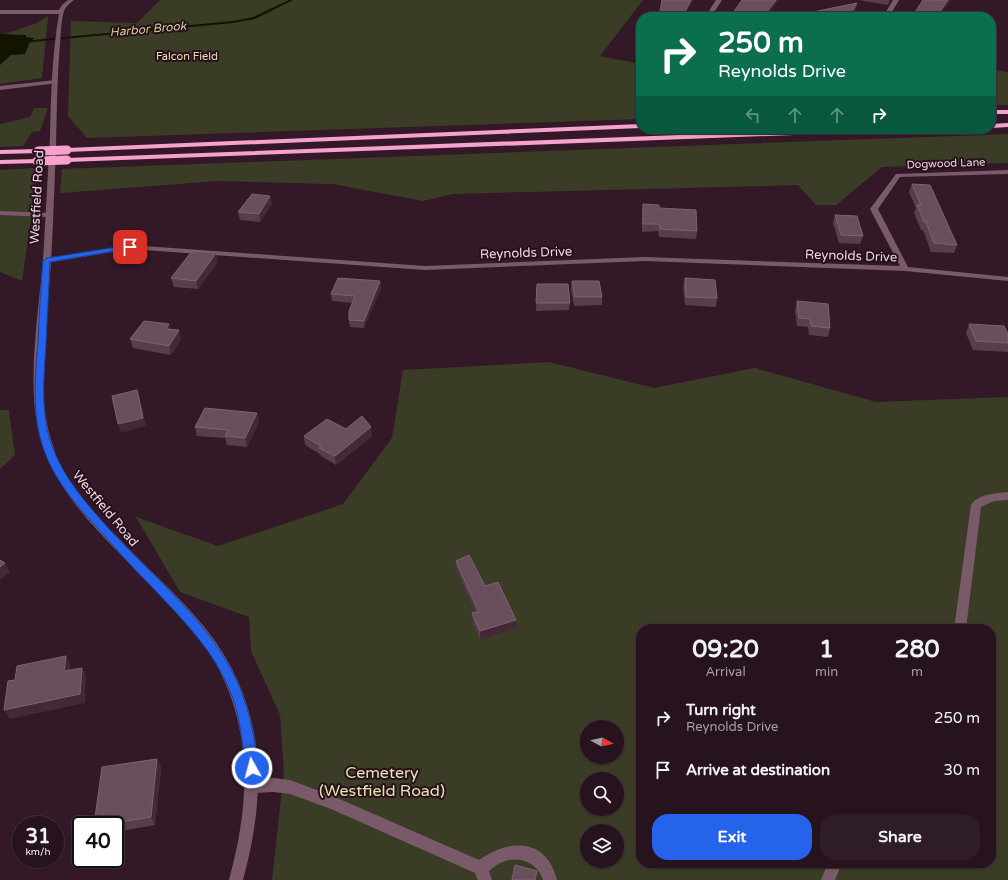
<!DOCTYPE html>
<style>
:root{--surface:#26131d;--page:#2e1c26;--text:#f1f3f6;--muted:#a49ea4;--line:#42323b;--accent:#2563eb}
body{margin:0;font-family:"Varela Round",sans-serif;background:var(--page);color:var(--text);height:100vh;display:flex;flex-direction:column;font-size:15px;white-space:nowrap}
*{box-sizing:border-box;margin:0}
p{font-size:13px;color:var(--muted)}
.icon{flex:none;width:22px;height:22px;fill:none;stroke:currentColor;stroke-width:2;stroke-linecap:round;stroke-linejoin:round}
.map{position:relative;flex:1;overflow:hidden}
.side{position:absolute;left:636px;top:624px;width:360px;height:244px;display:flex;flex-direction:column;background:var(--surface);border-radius:16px;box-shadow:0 1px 3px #0004,0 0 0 1px var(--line)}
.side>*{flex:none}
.banner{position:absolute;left:636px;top:12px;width:360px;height:122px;border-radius:16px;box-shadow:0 1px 3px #0004,0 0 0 1px var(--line);background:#0b6e4f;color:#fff;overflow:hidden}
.needle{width:26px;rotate:98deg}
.fabs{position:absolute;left:580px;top:720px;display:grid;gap:8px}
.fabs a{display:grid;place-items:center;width:44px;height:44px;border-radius:50%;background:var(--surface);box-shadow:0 1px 3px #0004,0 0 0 1px var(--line);font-size:20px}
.speed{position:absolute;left:12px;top:816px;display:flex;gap:8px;font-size:20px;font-weight:700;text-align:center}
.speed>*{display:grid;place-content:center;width:52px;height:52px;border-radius:50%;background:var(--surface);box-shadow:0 1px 3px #0004,0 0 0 1px var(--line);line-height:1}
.speed small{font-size:10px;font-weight:400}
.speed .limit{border:2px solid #111;border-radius:6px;background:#fff;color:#111}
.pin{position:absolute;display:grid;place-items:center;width:34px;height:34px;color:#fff;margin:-17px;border-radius:8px;box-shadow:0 2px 6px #0006}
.me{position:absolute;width:44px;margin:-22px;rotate:353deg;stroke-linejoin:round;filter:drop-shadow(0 0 3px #0008)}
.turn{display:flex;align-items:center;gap:14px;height:84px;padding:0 16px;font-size:18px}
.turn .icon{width:52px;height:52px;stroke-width:2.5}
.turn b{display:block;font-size:28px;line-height:34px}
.lanes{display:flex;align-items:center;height:38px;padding:0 16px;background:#0003;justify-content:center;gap:20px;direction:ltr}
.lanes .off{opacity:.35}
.eta{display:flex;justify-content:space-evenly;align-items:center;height:68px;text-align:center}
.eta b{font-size:24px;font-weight:700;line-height:28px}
.primary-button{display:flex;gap:8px;margin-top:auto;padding:8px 16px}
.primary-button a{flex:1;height:46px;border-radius:16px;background:var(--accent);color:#fff;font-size:16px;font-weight:700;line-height:46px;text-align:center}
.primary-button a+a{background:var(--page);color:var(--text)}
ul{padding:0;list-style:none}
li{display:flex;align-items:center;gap:12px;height:52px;padding:0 16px}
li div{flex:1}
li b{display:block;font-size:15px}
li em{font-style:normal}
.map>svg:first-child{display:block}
</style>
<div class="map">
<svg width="1008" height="880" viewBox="0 0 1008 880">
<rect width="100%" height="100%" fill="#331927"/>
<path fill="#3a3c26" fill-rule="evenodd" d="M160 0H643L600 56 641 64V119L87 138 68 116 71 21 137 23Z
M48 16 42 78 0 84V34H5L37 23Z
M991 69 1008 72V105H991Z
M34 108H48L40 131 32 132 23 146 0 147V124L30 117Z
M1008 134V163L882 167 836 205H816L798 185 453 194 423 201 333 184 218 181 60 193 62 169Z
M35 168 33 206 22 281 0 272V170Z
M549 362 654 388 755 368 876 402 1008 397V880H272L284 771 280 715 251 651 249 617 180 592 136 517 218 546 343 504 392 438 403 370ZM641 629H991V863H641ZM587 727H617V757H587ZM587 779H617V809H587ZM587 831H617V861H587Z
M0 410H9L15 455 0 469Z"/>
<path fill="#131400" d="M0 34 26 35V37L34 38 30 42 25 54 11 55 0 65Z"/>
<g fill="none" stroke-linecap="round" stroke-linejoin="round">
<path fill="#131400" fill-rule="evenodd" d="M289 0H293L255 19 233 23 22 43 20 42 22 41 233 21 253 17Z"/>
<path fill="#7a5969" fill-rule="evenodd" d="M1008 492V500L994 501 981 507 966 629H954L971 505C978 494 996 493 1008 492Z
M273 778 290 780 335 797 479 860C510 838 547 838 557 880H543C538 863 521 856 505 861 499 863 494 867 489 871L492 880H478L475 873 331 809 290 794 273 792 253 793 248 791 246 786 248 781 253 779Z
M828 863H842L835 880H821Z"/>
<path fill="#7a5969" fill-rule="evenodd" d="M716 0H722L711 17H705Z
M893 0H899L889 17H883Z
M56 80 58 81V83L0 90V86Z
M1008 170V174L900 177 878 209 908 267 1008 277V281L905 271 645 261 425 270 130 249 47 263 43 261 47 259 130 245 425 266 645 257 900 266 870 209 896 174Z
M0 211 49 213 53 215 49 217 0 215Z"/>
<path fill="#7a5969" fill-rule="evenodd" d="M68 0H74C70 3 66 6 64 11 61 21 61 33 60 44 57 77 57 111 56 145 54 193 53 241 49 289 45 341 36 396 53 446 65 486 98 517 126 546 156 577 190 606 215 641 267 715 266 796 243 880H229C251 800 254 721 207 649 183 613 147 583 118 552 89 522 58 489 44 450 22 392 41 305 44 244 46 208 48 172 50 136 51 95 52 54 59 14H0V10H59L62 5Z"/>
<path fill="#f6a2cd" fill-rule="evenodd" d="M991 110H1008V114H991Z
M1008 123V127L991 128V124Z
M641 124V128L67 152 63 150 67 148Z
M839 129H906L902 131 67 162 63 160 67 158Z
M38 149H41V153L0 154V150Z
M37 159 41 161 40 163 0 164V160Z"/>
<path stroke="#f6a2cd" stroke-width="9" d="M38 151 67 150
M37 161 67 160"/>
</g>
<path fill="#5a3d4c" d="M858 0H890L888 5Z
M912 184 957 245 954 253 931 252 923 230H921L914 213 916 208 909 192Z
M270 196 272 204 260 222 240 220 238 212Z
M643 204 659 208 697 231 696 239 659 237 658 231 642 232V211Z
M835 215 863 236 860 244 839 243 833 223Z
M218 262 198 289 174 287 171 278Z
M685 278 717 298 716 307 685 305 683 287Z
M380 281 381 288 364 328 350 327 349 320 352 303 332 301 331 294Z
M572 281 602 297V305L574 306 571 290Z
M537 284 570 303 569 310 536 311Z
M797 301 830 328 828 337 809 335 808 327 797 326 795 310Z
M969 324 1008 334V352L973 350 966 333Z
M171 329 181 339 171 355 133 348 130 339Z
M257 413 259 422 247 447 227 445 225 438 197 436 195 427Z
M346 429 372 436 336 465 321 456 320 454 305 445 304 436Z
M456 561 485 586 516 628 480 640 473 622 472 613 476 612 457 570Z
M161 767 155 825 115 832V825H94Z"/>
<path fill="#442837" d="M691 0H693L684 17H682Z
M776 0H779L766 17H763Z
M948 0H951L938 17H936Z
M857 3 856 10 851 17H849Z
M270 196 272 204 260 222 259 214Z
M216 253 218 262 198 289 196 281Z
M380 281 381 288 364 328V321Z
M169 324 172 333 166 329Z
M179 330 181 339 171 355 169 346Z
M137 390 140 398 146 426 121 433 118 424Z
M257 413 259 422 247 447 245 438Z
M371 427 372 436 336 465 335 456Z
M5 563 10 572 0 580V567Z
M516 620V628L480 640V631Z
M66 656 70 664 69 680 64 671Z
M82 668 86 676 85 703 10 719 4 710Z
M157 759 161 767 155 825 151 817Z"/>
<path fill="#694e5c" stroke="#7d6370" d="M662 0H691L682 17H659Z
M742 0H776L763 17H730Z
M923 0H948L936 17H912Z
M857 3 849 17H788Z
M912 184 930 185 957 245 934 243 926 222H924L917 205H921Z
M252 194 270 196 259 214 238 212Z
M643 204 659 205V208L696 210 697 231 660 229 659 224H643Z
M835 215 857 216 863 236 841 235Z
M192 251 216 253 196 281 171 278Z
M338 278 380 281 364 321 349 320V311L355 296 331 294Z
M685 278 715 280 717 298 686 297Z
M572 281H599L602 297H575Z
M537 284H568L570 303H536Z
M797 301 828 304 830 328 811 326 810 319 799 318Z
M144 321 169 324 166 329 179 330 169 346 130 339Z
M969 324 1004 326 1008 334V343L976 341Z
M137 390 143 418 118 424 112 396Z
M205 408 257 413 245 438 225 436 228 430 195 427Z
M362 416 371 427 335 456 319 448 321 446 304 436 327 419 346 429Z
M469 555 485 586 498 582 516 620 480 631 472 613 479 612 456 561Z
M0 560 5 563 0 567Z
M66 656 64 671 82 668 80 694 4 710 8 681 15 680 17 666Z
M157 759 151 817 102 825H94L102 767Z
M515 865 537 871 535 880H512Z"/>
<path fill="#2563eb" stroke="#184099" d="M130 245 133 247 132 248 50 262C49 289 47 317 46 344 44 378 40 413 52 446 64 479 87 504 110 530 159 583 225 634 246 705 253 726 255 747 258 768L257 772 252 773 248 772 246 768C243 747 241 726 235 705 220 656 184 621 150 585 133 568 117 550 101 532 77 506 52 478 42 444 32 411 35 377 38 342 39 315 41 288 43 261L47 258Z"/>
<g text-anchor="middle" stroke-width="4" stroke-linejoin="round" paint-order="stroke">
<g font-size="11" fill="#e2e6a7" stroke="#290f1d">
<text x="187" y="60">Falcon Field</text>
</g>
<g font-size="11" fill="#e8d5de" stroke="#290f1d">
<text transform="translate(946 163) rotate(-2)" y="4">Dogwood Lane</text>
</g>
<g font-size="12" font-style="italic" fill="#ced293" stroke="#290f1d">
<text transform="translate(148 29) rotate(-5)" y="4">Harbor Brook</text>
</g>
<g font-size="13" fill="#e8d5de" stroke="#290f1d">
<text transform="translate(36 197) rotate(-87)" y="5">Westfield Road</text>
<text transform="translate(526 252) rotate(-2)" y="5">Reynolds Drive</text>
<text transform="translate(851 255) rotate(2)" y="5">Reynolds Drive</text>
<text transform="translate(106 508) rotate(50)" y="5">Westfield Road</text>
</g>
<g font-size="16" fill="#e2e6a7" stroke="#290f1d">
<text x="382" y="778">Cemetery<tspan x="382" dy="18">(Westfield Road)</tspan></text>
</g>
</g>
</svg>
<div class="fabs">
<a><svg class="needle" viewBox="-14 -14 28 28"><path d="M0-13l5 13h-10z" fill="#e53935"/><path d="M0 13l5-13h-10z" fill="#a49ea4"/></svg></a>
<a><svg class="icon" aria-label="search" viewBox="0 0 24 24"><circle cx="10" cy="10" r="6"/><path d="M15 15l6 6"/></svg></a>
<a><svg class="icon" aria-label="layers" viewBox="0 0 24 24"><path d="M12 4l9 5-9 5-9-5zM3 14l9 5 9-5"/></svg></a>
</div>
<div class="speed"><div>31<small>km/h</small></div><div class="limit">40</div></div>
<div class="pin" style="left:130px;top:247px;background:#d93025"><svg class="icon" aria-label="arrive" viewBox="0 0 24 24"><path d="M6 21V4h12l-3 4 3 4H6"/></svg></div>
<svg class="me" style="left:252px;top:768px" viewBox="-20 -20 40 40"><circle r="17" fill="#2563eb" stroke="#fff" stroke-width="3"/><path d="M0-11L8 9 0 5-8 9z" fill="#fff"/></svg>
<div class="banner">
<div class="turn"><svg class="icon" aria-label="right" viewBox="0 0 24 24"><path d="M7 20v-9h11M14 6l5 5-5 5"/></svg><div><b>250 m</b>Reynolds Drive</div></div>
<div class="lanes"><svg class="icon off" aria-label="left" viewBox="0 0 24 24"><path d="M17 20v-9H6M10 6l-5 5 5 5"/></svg><svg class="icon off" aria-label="ahead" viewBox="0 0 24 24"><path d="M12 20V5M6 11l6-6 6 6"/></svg><svg class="icon off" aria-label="ahead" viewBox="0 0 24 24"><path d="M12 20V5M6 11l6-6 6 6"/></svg><svg class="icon" aria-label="right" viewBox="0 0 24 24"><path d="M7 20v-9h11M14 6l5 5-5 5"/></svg></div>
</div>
<section class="side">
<div class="eta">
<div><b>09:20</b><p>Arrival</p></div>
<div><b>1</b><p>min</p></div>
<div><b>280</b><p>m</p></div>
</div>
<ul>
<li><svg class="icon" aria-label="right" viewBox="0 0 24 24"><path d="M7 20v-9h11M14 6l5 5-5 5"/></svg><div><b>Turn right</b><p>Reynolds Drive</p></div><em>250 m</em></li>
<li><svg class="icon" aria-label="arrive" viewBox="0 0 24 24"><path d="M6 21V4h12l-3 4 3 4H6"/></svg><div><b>Arrive at destination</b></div><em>30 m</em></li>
</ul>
<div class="primary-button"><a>Exit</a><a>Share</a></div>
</section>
</div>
